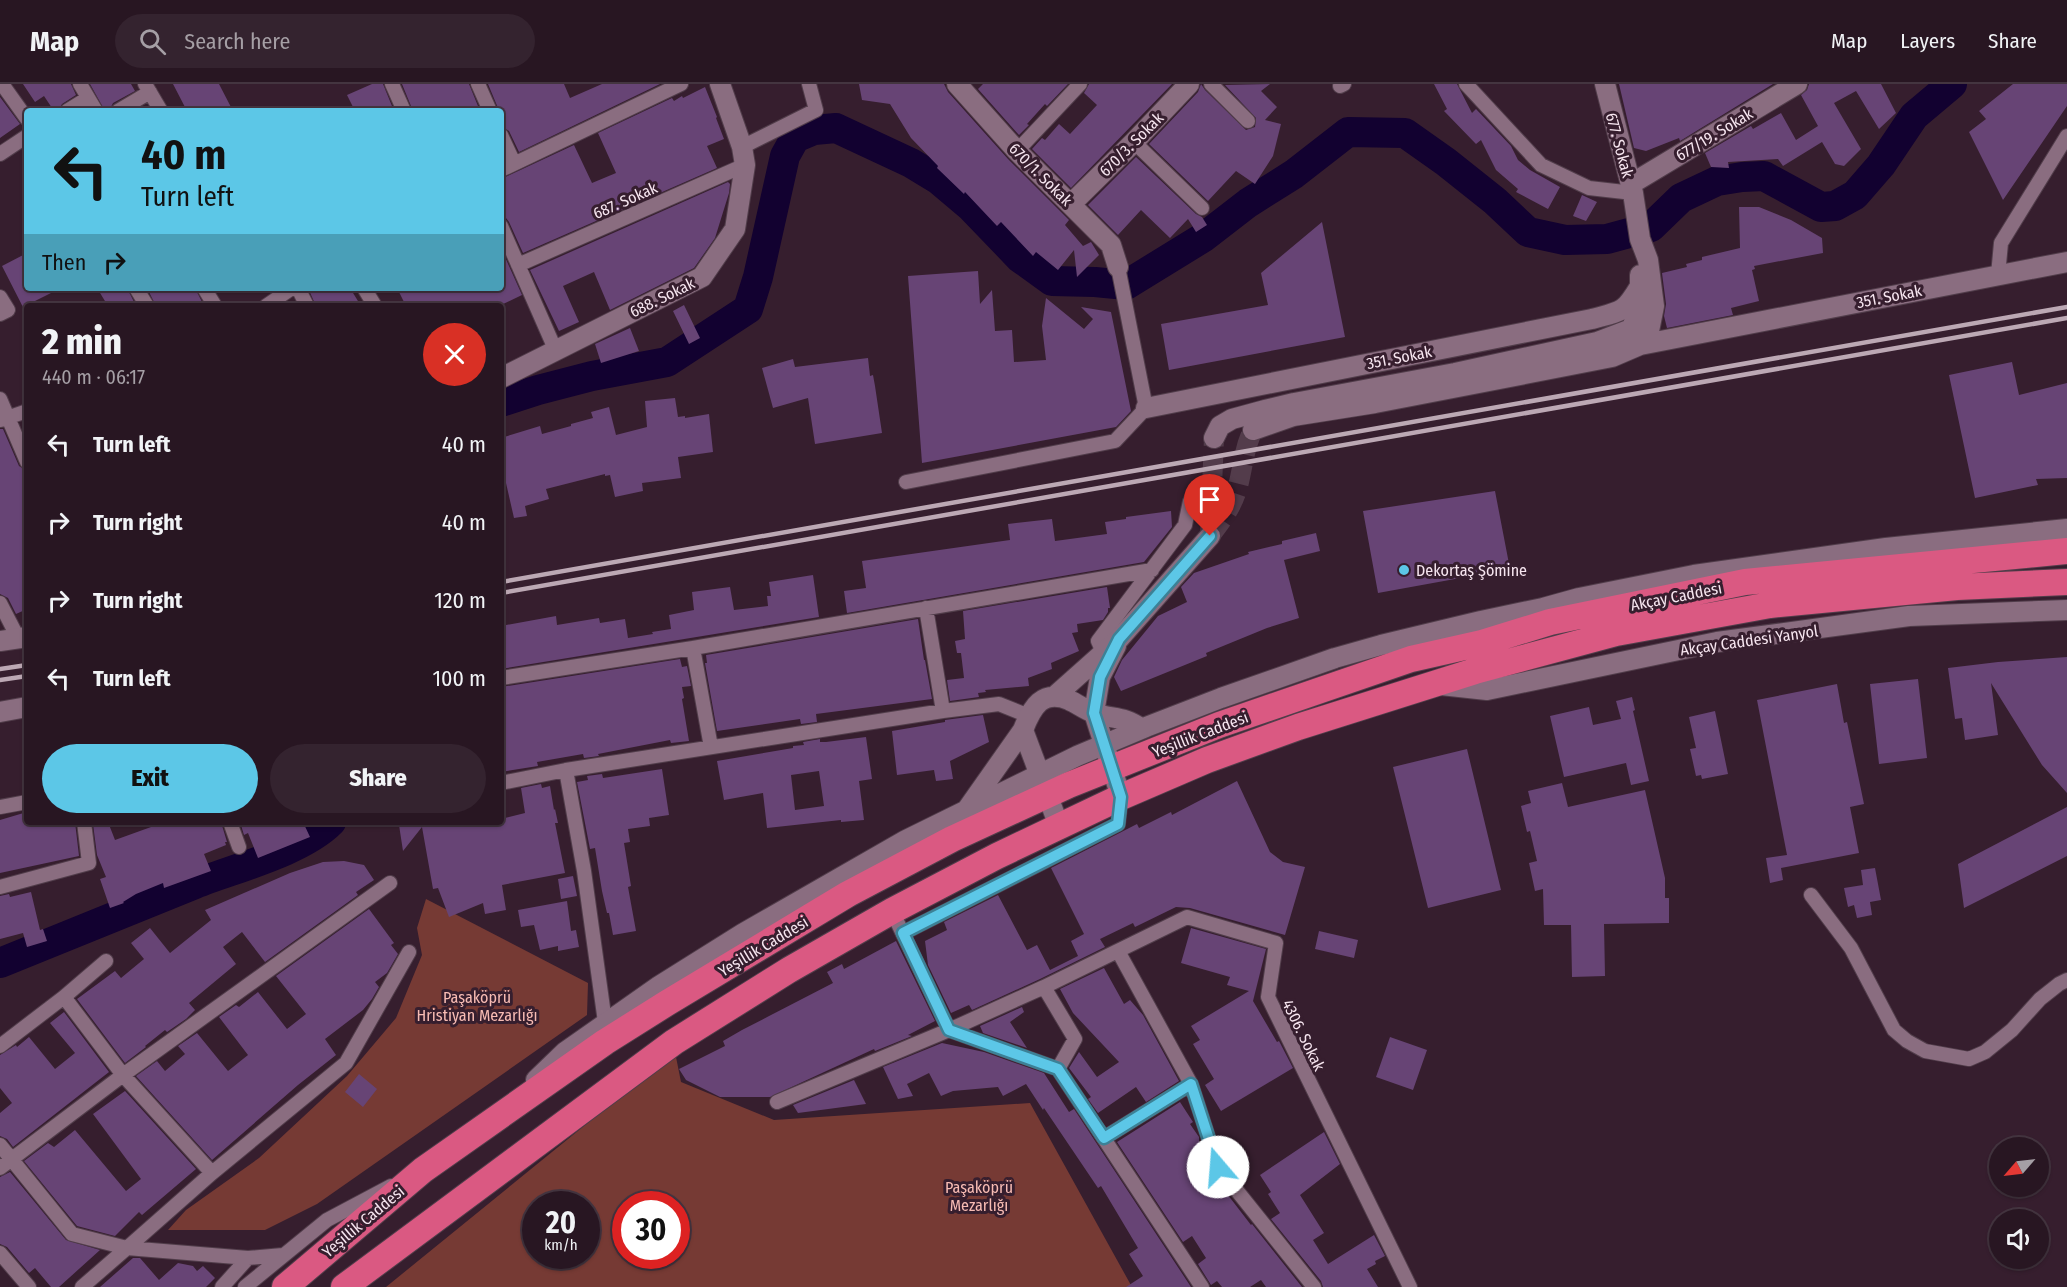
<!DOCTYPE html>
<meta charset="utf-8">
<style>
:root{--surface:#281622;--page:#34232f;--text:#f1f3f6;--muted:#a59fa5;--line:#443540;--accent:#5cc7e7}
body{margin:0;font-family:"Fira Sans Condensed",sans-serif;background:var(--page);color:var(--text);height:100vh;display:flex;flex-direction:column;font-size:22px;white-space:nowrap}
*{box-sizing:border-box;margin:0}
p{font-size:20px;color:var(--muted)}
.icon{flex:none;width:33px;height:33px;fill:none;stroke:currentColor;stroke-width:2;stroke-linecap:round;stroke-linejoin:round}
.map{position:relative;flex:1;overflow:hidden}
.drawer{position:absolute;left:24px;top:219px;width:480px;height:522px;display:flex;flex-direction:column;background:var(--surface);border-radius:6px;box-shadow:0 2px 4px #0004,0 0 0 2px var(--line)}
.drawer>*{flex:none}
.banner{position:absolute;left:24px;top:24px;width:480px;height:183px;border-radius:6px;box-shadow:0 2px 4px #0004,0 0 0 2px var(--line);background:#5cc7e7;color:#111;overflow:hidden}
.needle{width:39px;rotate:242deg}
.tools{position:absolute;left:1989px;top:1053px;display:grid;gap:12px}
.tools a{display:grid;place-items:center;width:60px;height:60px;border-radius:50%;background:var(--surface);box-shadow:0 2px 4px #0004,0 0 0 2px var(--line);font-size:30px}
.speed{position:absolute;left:522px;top:1107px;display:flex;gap:12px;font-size:30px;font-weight:700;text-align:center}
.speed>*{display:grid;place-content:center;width:78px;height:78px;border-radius:50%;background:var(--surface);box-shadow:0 2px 4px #0004,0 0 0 2px var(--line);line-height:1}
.speed small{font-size:15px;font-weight:400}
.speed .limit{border:9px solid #d22;background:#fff;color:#111}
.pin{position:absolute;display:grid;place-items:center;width:51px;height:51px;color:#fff;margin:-62px -26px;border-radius:50% 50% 50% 0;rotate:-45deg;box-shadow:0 0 6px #0007}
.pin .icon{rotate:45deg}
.me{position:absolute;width:66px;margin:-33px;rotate:342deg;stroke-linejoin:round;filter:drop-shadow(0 0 4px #0008)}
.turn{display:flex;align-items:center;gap:21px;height:126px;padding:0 18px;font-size:27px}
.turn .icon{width:78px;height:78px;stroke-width:2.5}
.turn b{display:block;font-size:42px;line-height:51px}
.then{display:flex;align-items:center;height:57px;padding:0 18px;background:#0003;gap:12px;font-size:22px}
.round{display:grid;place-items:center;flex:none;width:63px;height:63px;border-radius:32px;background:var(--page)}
.headline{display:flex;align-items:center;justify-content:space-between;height:102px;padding:0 18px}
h1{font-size:36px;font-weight:800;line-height:45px}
.primary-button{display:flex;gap:12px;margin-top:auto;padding:12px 18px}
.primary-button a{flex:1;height:69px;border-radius:36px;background:var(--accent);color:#111;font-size:24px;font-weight:800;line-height:69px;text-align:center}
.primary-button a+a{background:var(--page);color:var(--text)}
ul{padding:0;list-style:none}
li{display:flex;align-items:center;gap:18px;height:78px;padding:0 18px}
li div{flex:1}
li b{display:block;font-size:22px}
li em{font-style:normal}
header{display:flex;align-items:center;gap:36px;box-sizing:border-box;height:84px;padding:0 30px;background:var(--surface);border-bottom:2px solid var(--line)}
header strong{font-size:28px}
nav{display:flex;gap:33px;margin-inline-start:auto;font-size:21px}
.search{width:420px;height:54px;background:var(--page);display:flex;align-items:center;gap:15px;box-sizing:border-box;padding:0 21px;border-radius:33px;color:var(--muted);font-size:22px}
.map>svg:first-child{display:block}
</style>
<header>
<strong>Map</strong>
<div class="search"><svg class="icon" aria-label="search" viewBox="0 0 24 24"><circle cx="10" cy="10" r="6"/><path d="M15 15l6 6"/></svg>Search here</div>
<nav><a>Map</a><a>Layers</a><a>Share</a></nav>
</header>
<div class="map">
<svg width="2067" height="1203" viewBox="0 0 2067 1203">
<rect width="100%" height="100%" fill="#361e2e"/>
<path fill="#763a34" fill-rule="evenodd" d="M426 815 588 899 587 931 317 1120 265 1146H168L186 1126 259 1074 347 992 396 934 422 871 417 844Z
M675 968 681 998 774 1036 1030 1019 1132 1203H386ZM536 1120H586V1172H536ZM626 1120H676V1172H626Z"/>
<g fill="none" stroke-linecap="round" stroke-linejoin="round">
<path stroke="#120130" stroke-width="30" d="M501 318 538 306 592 292 667 278 748 225 758 193 785 72 795 54 814 46 836 44 911 79 939 96 971 123 1020 174 1052 197 1095 198 1126 201 1204 153 1248 119 1294 90 1348 48 1405 49 1446 78 1495 117 1528 148 1565 156 1607 155 1651 143 1681 114 1717 97 1742 93 1764 92 1821 123 1835 122 1855 111 1881 81 1914 32 1952 0
M0 879C65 853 130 826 195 800 235 784 301 768 331 738"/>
</g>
<path fill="#674475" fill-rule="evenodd" d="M23 0H71L76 11 62 20 58 27H54L44 12 35 18Z
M90 0H131L135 7 113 19 109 27H105Z
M173 0H219L233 27H187Z
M372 0H383L394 27H355L347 11Z
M402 0H469L480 27H413Z
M488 0H564L570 14 602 0H660L519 68 509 47 501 42V23L498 24Z
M859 0H944L948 8 1008 75 1069 136 1065 141 1083 162 1091 158 1099 171 1077 193 1074 166 1058 186 1036 168 1033 172 1001 138 997 142 965 108 964 110 937 84 938 82 911 54 890 20 862 16Z
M983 0H1068L1047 22 1045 20 1027 40 1029 41 1019 51 978 5Z
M1089 0H1172L1071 104 1032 65 1042 54 1045 56 1059 40 1070 50 1097 21 1084 9Z
M1201 0 1205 6 1246 46 1255 43 1256 34 1225 1 1270 0 1261 7 1277 23 1265 36 1281 40 1273 72 1255 100 1236 87 1208 117 1149 60 1198 8Z
M1434 0H1457L1472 29 1476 25 1511 62 1518 76 1530 86 1560 103 1548 125 1516 108 1518 105 1496 86 1481 56 1476 60 1444 27 1447 25Z
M1619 0H1773L1680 57 1679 54 1646 67 1634 64Z
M1809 0H1881L1896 29 1879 45 1856 7 1834 19 1861 65 1844 82 1835 80 1822 58 1783 82 1778 75 1728 78 1729 84 1711 83 1705 69 1751 42 1753 45 1781 29 1796 56 1818 42 1801 11 1807 6Z
M2013 0H2067V22L2003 116 1969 48 1986 35 1979 27Z
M705 3 717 33 716 34 724 55 707 62 717 84 523 169 509 138 506 134 501 133V95L574 61 592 99 616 89 598 49 672 14 674 17 682 12 683 14Z
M0 13 20 40 0 54Z
M1136 73 1196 130 1202 133 1207 141 1196 148 1188 135 1170 154 1141 126 1118 151 1088 121Z
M728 98 730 100 729 109 715 154 694 184 610 226 594 188 563 202 579 238 559 247 530 186Z
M1582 111 1597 118 1586 137 1573 132Z
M1739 123H1759L1791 136 1822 154 1823 169 1754 182 1755 185 1752 186 1759 217 1731 224 1733 231 1667 244 1664 232 1666 220 1662 189 1687 183 1686 180 1702 176V173L1740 164Z
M1322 138 1345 253 1169 286 1161 240 1268 221 1261 189Z
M501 164 522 211 499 222H406L397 204H501Z
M27 169V204H61L27 221V231L2 182Z
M978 187 980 220 992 206 995 247 1012 246 1014 278 1046 276 1042 242 1046 214 1084 245 1093 235 1081 223 1111 228 1131 327 1116 343 922 379 908 192Z
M97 204H127L136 222H108Z
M147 204H195L204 222H156Z
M308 204H350L361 222H316Z
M684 221 700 254 689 260 673 227Z
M630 244 639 267 601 279 595 260Z
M868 274 870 292 873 291 875 302 882 349 815 360 808 314 773 324 762 284 793 275 795 283Z
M2012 278 2019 311 2067 299V394L2036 395 2038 401 1975 414 1949 291Z
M675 314 678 333 685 332V334L709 330 713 368 678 373 681 394 642 399 643 407 615 413 610 391 605 392V390L546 405 549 415 525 422 527 432 514 434 506 399 501 400V354L540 342 542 350 571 342V340L593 334 591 328 609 323 616 351 647 343 645 317Z
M0 345H3L19 382 27 387V525L16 530 8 514 0 510Z
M1495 407 1510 485 1378 509 1363 427Z
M1171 427 1172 443 1144 478 847 529 844 507 866 504 862 477 1010 456 1008 440 1052 435 1055 457 1107 450 1105 438 1126 435V433Z
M1316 449 1320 467 1284 476 1299 534 1267 544 1206 569 1207 572 1121 607 1114 593 1122 576 1158 532 1187 518 1181 503 1194 489 1249 470 1248 468 1282 460V457Z
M813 491 819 533 501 585V542L556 532 557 541 599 534 600 539 625 535 628 554 653 550 652 548 671 545 669 531 694 526 692 508 730 503 734 526 768 522 767 512H771L769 498Z
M1107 503 1110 524H1108V528L1103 536 1077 540 1078 548 1072 549 1079 567 1051 579 1052 585 1028 594 1029 602 985 606 986 608 978 609 979 613 950 617 947 596 964 594 961 569H957L955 557 965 555 963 527Z
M918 535 924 576H925L932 615 816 630 817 638 801 640 800 635 717 647 705 579H707L706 571Z
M2067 573V709L2042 681 1991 599 1998 651 1965 656 1962 634 1955 635 1948 584 1998 578Z
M680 575 682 583 687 582 691 602 682 603 684 614 682 615 689 657 671 659 670 656 598 670 599 672 584 674 583 670 537 678 538 682 501 688V603Z
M1918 595 1927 674 1879 680 1870 600Z
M1837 600 1844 639 1847 638 1864 720 1850 723 1859 769 1781 784 1783 796 1770 799 1766 774 1787 771 1757 616Z
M1632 613 1635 626 1633 627 1649 697 1631 701 1626 679 1564 693 1550 632 1589 623 1593 641 1621 635 1616 617Z
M1715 627 1728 690 1702 695 1701 691 1696 692 1690 665 1696 664 1689 633Z
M983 631 989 658 950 677 953 695 936 697 934 686 897 691 892 647 945 638V636Z
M866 653 872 695 859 697 864 736 841 738V736L767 744 763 709 724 716 717 677 793 664V662L804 661 803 658 820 655V658H826ZM819 687 824 722 795 726 791 691Z
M1467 665 1501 806 1428 824 1393 683Z
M662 685 669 731 649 734 650 742 628 745 630 758 624 759 631 802 628 803 636 847 613 851 609 829H607L602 807 595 764 590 765 577 698 588 696 587 692 602 690 603 694Z
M1237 697 1270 768 1283 778 1305 783 1285 851 1190 824 1176 823 1135 843 1133 839 1100 855 1105 863 1040 895 972 926 969 921 951 929 928 881 925 857 947 846 944 838 998 811 1027 866 1037 861 1050 886 1078 872 1071 857 1084 850 1051 784 1137 740 1139 744 1171 728 1172 731Z
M1562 699 1568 723 1645 706 1665 794V814H1669V839L1604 840 1605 892 1572 893 1571 841H1544L1543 805 1535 807 1529 779 1537 777 1530 747 1527 748 1521 722 1531 719 1528 707Z
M541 700 542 704 550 702 554 726 555 725 558 739H555L565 789 502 801 506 826 485 830 483 819 449 833 438 804 433 805 422 743 403 767 399 741 414 738H501V735L525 729 521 704Z
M2067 723V772L1964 824 1958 780Z
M27 728V738H75L79 772 0 789V736Z
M99 738H108L115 756 151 743 150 738H221L227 758H225L226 761 204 770 211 787 164 804 163 799 136 810 123 818 124 819 110 824 100 795 106 793 97 771 93 740Z
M240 738H303L310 753 258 774 248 749 244 751Z
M344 777 364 781 374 796 356 808 358 811 265 878 242 848 223 863 236 880 189 919 195 926 186 935 167 948 165 946 145 962 146 963 125 979 77 915 115 887 121 894 144 875 131 859 150 844 170 869 211 836 205 826 290 789 323 778Z
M1875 784 1881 816 1870 818 1872 831 1857 834 1854 821 1848 823 1844 804 1863 801 1861 786Z
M573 792 577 812 561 815 558 795Z
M31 808 40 846 43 845 47 857 27 863 23 849 0 855V812L9 810 10 813Z
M567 817 571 847 576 846 579 863 558 867V862L540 866 534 841 521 843 518 826Z
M369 825 394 859 391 861 398 870 387 889 375 898 379 903 372 915 363 926 325 955 336 971 298 1001 212 1076 136 992 157 977 165 987 185 970 178 962 197 949 228 987 248 971 219 933 236 921 239 923 258 908 287 945 306 930 276 892Z
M1191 844 1266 865 1253 917 1277 958 1279 957 1293 984 1221 1027 1205 1001 1214 995 1193 960 1200 956 1191 942 1249 907 1227 901 1230 893 1181 879Z
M1319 847 1358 856 1354 874 1315 865Z
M896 857 935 937 908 951 912 952 875 967 874 965 770 1013H720L686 996 679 985 725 962 723 957 742 946 833 899 827 888 842 880 844 885Z
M1104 884 1124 920 1130 916 1143 931 1179 997 1146 1018 1136 1003 1098 1029 1088 1015 1091 1013 1069 984 1079 968 1097 993 1119 978 1073 929 1060 905Z
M1022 923 1024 928 1010 938 1027 964 983 949 980 942Z
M64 928 109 988 13 1063 7 1055 0 1052V1029L12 1019 0 1004V971L16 961 17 963 29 953 55 985 75 969 50 939Z
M1390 953 1427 966 1413 1006 1376 993Z
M942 959 984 968 1044 989 1069 1028 1074 1025 1191 1203H1126L1143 1192 1129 1170 1138 1164 1101 1102 1098 1104 1044 1024 1043 1026 1026 1000 1003 1012 998 1003 953 1007 941 1012 929 989 907 1000 913 1012 898 1015 883 983Z
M359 990 377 1005 363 1023 345 1008Z
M854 996 866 1020 798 1029 793 1021Z
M125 1007 196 1085 142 1131 139 1128 115 1152 77 1142 24 1077 48 1059 54 1063 75 1046 126 1107 141 1095 93 1030Z
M1180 1018 1193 1038 1190 1040 1199 1053V1059L1211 1089 1251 1141 1252 1140 1302 1203H1266L1261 1196 1250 1203H1222L1217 1197 1211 1201 1198 1180 1206 1174 1192 1152 1183 1158 1117 1058Z
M1324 1048 1340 1080 1300 1111 1324 1149 1313 1156 1328 1180 1374 1151 1385 1172 1375 1177 1376 1180 1367 1185 1378 1203H1323L1321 1197 1271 1135 1280 1129 1268 1110 1271 1108 1260 1091Z
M10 1088 66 1156 100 1166 59 1203H51L35 1184 29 1189 7 1163 0 1160V1093Z
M133 1174H140L159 1196 178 1179 193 1182 197 1187 203 1182 215 1194 206 1203H100Z"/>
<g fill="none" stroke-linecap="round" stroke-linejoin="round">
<path stroke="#533c4b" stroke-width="20" stroke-dasharray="20 10" stroke-linecap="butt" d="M1210 452C1222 436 1233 422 1238 402 1243 383 1244 364 1253 346
M1210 452 1214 354"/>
<defs>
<path id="street" d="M2 0 27 35
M80 0 96 27
M145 0 161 27
M392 0 404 27
M478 0 490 27
M1211 0 1248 37
M1466 0 1541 81 1589 104 1633 109
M1340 2 1344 0
M67 27 88 14
M118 27 150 8
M501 51 514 79
M1134 58 1202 124
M742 63 816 26 809 0
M1017 67 1080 0
M0 70 27 52
M501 86 681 0
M501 142 555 265
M518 181 745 81
M1998 191 2001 159 2067 52
M136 204 147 222
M204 204 215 222
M298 204 307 222
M364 204 375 222
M0 213 8 226 0 230
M266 222 292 204
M0 315 27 378
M1 336 27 327
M906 398 1115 357 1146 324 1118 183
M0 519 18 554
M926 524 943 627
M693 564 711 663
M1103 568 1098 557 1185 441 1190 417
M501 594 693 564 1152 486
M566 686 584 787 605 938
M501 699 566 686 943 627 999 620 1029 632
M0 723 27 718
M230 738 239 763
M0 803 89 779 84 738
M1811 811 1851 864 1894 946 1907 957 1925 967 1969 975 1985 968 2012 946 2040 915 2059 900 2067 896
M892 827 949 946 1044 903 1187 833 1276 859 1268 913 1410 1203
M903 849 1118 740 1121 713
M1118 867 1191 1000 1218 1083 1314 1203
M1044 903 1075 955 1058 985
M64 913 123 991 212 1089
M0 962 64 913 106 877
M777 1018 949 946 1058 985 1202 1203
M1104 1054 1191 1000
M0 1061 72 1150 127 1164 212 1089 346 979 409 868
M0 1084 123 991 390 799
M0 1169 29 1203
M82 1203 127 1164 248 1174 283 1171
M222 1203 248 1174
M245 1203 327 1136 391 1102"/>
<path id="secondary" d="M957 0 1017 67 1111 161 1118 183
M1631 100 1797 0
M1071 120 1134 58 1189 0
M1640 261 2067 178
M501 294 702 193 735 145 745 81 742 63 720 0
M1146 324 1592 235C1622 227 1624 229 1640 202
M1253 346 1293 332 1375 319 1612 273 1640 261 1649 247 1654 222 1648 176 1640 155 1633 109 1605 0
M1214 354 1220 342 1232 335 1265 326 1294 319 1455 289 1597 258 1631 245 1640 226V191
M0 557 27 553
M1116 562 1100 593 1094 629 1121 713
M1441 601 1487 606 1717 558 1909 532 2067 526
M1055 612 1119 555 1210 452
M0 628 27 623
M968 724 1023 646
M1059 742 1023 646C1032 623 1042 605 1069 616 1078 620 1085 626 1094 629 1114 636 1122 631 1142 645
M536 996 565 968 659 902 742 850 906 756 1077 672 1146 643 1221 614 1335 574 1381 561 1481 537 1543 524 1579 514 1694 491 1886 464 2067 445"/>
<path id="highway" d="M285 1203 423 1086 605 958 667 919 848 810 952 755 1069 701 1219 641 1411 575 1482 559 1550 538 1745 498 2067 467
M344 1203 674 958 789 886 892 827 997 772 1121 713 1207 676 1298 643 1475 587 1616 549 1770 521 1957 503 2067 498"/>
</defs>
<use href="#street" stroke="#513d4a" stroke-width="16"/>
<use href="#secondary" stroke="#513d4a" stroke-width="22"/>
<use href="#highway" stroke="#513d4a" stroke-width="28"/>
<use href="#street" stroke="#8a6d80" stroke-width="14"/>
<use href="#secondary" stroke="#8a6d80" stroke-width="20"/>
<use href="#highway" stroke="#da5982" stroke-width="26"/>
<path stroke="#bca8b4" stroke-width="4.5" d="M501 498 2067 223
M501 509 2067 234
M0 585 27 581
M0 596 27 592"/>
</g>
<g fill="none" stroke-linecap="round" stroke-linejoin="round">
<defs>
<path id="route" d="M1210 452 1119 555 1100 593 1094 629 1121 713 1118 740 903 849 949 946 1058 985 1104 1054 1191 1000 1218 1083"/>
</defs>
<use href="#route" stroke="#3c8196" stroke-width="15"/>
<use href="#route" stroke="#5cc7e7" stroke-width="10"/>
</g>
<circle fill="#5cc7e7" stroke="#361e2e" stroke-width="2" cx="1404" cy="486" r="6"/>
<g text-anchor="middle" stroke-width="6" stroke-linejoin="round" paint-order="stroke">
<g font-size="16" fill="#f7e6f0" stroke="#361e2e">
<text transform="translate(1714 50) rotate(-31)" y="6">677/19. Sokak</text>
<text transform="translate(1131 60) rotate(-45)" y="6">670/3. Sokak</text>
<text transform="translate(1620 61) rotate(75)" y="6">677. Sokak</text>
<text transform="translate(1041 90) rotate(45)" y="6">670/1. Sokak</text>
<text transform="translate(625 116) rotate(-24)" y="6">687. Sokak</text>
<text transform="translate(1889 212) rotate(-11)" y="6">351. Sokak</text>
<text transform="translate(662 213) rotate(-26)" y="6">688. Sokak</text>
<text transform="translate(1399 273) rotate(-11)" y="6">351. Sokak</text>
<text transform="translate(1676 512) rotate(-11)" y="6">Akçay Caddesi</text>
<text transform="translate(1749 556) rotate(-8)" y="6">Akçay Caddesi Yanyol</text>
<text transform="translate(1200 650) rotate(-21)" y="6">Yeşillik Caddesi</text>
<text transform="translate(763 862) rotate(-31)" y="6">Yeşillik Caddesi</text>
<text transform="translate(1304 951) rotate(64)" y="6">4306. Sokak</text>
<text transform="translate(363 1137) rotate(-40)" y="6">Yeşillik Caddesi</text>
</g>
<g font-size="16" fill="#f7e6f0" stroke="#361e2e" text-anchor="start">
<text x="1416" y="492">Dekortaş Şömine</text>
</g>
<g font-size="16" fill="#f8bcb4" stroke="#361e2e">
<text x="477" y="919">Paşaköprü<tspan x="477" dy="18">Hristiyan Mezarlığı</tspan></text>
<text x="979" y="1109">Paşaköprü<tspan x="979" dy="18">Mezarlığı</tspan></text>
</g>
</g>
</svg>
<div class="tools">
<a><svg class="needle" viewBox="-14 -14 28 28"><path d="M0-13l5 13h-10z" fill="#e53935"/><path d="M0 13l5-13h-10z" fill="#a59fa5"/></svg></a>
<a><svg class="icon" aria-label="sound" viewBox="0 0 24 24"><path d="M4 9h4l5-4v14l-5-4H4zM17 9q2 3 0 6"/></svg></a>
</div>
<div class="speed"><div>20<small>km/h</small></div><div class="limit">30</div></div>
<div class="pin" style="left:1210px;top:452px;background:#d93025"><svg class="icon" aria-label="arrive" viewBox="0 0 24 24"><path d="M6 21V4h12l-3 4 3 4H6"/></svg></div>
<svg class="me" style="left:1218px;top:1083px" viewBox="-20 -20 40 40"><circle r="19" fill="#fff"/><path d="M0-13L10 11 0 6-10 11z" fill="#5cc7e7"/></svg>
<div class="banner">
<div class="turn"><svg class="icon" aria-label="left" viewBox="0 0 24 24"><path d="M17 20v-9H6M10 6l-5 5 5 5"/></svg><div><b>40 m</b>Turn left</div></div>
<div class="then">Then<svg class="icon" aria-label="right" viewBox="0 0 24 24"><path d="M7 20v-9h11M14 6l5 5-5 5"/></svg></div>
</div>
<section class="drawer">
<div class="headline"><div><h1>2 min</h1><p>440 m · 06:17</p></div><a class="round" style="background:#d93025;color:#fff"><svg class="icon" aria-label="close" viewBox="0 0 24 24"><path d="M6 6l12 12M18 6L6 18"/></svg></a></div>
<ul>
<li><svg class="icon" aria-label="left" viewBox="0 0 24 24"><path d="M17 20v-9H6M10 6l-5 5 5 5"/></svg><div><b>Turn left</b></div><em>40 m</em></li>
<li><svg class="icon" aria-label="right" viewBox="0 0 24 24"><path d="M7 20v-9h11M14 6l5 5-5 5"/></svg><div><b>Turn right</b></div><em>40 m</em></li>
<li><svg class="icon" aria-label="right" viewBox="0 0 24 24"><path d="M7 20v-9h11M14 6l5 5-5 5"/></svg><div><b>Turn right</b></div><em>120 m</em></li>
<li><svg class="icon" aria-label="left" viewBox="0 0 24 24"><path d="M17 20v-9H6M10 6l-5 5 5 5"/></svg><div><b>Turn left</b></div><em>100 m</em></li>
</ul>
<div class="primary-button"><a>Exit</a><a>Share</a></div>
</section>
</div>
